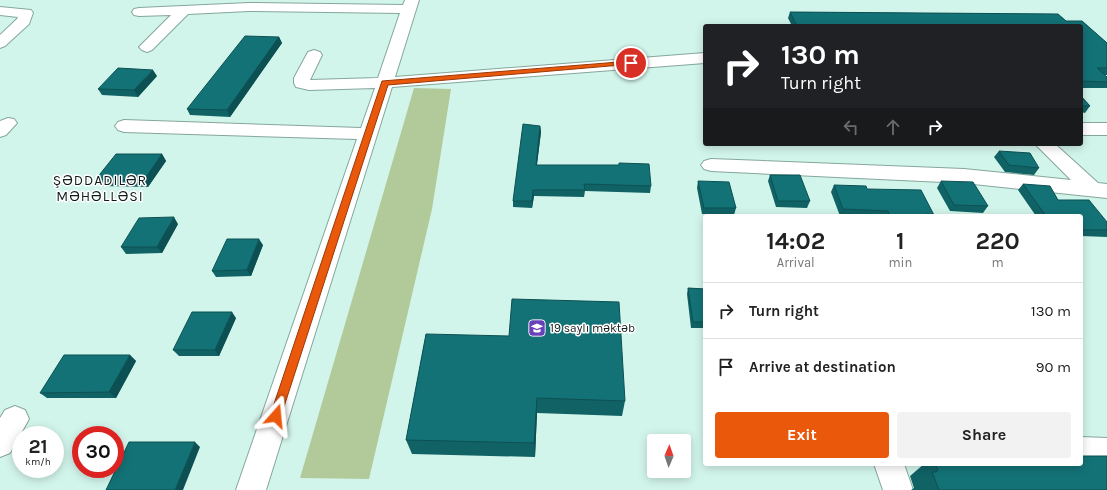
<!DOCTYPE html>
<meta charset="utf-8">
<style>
:root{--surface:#fff;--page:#f2f2f2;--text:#222;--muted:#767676;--line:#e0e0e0;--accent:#ea580c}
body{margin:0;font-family:Karla,sans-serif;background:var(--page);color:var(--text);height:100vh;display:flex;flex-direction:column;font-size:15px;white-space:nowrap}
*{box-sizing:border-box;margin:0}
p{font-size:13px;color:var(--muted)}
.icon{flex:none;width:22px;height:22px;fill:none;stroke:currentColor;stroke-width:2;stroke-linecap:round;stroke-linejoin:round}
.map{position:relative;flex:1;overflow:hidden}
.side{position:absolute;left:703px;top:214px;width:380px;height:252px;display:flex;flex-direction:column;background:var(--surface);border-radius:4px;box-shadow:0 2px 10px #0003}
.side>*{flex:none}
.hud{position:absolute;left:703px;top:24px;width:380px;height:122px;border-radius:4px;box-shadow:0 2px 10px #0003;background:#202124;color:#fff;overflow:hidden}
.needle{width:26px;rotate:2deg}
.tools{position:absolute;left:647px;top:434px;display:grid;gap:8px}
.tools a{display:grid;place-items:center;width:44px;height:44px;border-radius:4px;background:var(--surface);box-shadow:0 2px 10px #0003;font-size:20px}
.speed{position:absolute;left:12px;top:426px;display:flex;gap:8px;font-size:20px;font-weight:700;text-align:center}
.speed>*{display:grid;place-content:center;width:52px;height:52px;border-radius:50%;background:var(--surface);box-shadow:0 2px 10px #0003;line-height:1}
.speed small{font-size:10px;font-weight:400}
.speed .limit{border:6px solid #d22;background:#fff;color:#111}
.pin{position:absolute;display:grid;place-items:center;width:34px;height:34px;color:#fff;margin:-17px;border:2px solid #fff;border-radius:50%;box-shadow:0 1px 4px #0007}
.me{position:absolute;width:44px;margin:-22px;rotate:18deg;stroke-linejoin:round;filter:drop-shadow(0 0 3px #0008)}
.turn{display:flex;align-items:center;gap:14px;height:84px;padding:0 12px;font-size:18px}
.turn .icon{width:52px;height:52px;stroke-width:2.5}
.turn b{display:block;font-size:28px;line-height:34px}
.lanes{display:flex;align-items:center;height:38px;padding:0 12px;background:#0003;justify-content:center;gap:20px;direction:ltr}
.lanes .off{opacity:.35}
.eta{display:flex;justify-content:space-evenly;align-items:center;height:68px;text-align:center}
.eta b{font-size:24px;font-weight:700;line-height:28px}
.primary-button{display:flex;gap:8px;margin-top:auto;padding:8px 12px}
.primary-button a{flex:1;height:46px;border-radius:4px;background:var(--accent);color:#fff;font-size:16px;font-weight:700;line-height:46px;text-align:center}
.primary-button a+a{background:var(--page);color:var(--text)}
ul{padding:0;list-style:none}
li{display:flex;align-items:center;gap:12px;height:56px;padding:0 12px;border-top:1px solid var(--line)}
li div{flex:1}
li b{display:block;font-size:15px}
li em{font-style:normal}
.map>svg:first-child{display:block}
</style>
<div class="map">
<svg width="1107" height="490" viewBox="0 0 1107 490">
<rect width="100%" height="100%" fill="#d2f5eb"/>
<path fill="#b2ca9a" d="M414 88 451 89 432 209 369 479 300 478Z"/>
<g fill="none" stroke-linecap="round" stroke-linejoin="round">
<defs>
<path id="minor" d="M405 0H419L395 77 705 53V63L392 87 266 490H236L357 139 124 132 118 130 115 126 118 122 124 120 361 128 375 88 309 90 296 87 294 83V78L308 52 314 50 320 52 322 55 310 80 378 78 400 13 249 11 188 14 152 50 147 52 142 50 139 47 171 15 139 16 134 15 132 12 134 9 139 8 249 3 403 5Z
M0 7 31 10 33 13 29 24 5 46 0 48V35L17 19 18 17 0 15Z
M8 118 14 119 17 123 6 135 0 137V121Z
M1081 123H1107V135H1081Z
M1035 144H1055L1098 183 1107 184V198L964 183 711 171 704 169 701 165 704 161 711 159 964 169 1071 180Z
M15 406 25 410 29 419 10 453 0 457V418L5 410Z
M1081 437 1107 438V466L1079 464H1081Z
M874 464H904L913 490H883Z"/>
</defs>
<use href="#minor" stroke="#85a69c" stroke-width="2"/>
<use href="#minor" fill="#fff" fill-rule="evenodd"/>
</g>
<path fill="#106265" d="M790 12 1058 14 1066 21H1082L1107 43V75H1104L1107 77V88H1081V26H792L788 18Z
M279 37 282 43 230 117 190 115 187 109Z
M157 76 138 97 102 95 98 89Z
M1081 96 1090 106 1085 113 1081 112Z
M540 126 541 132 537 165 651 186 650 193 585 191 584 197 534 196 532 208 513 207V201Z
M999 151 1039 168 1034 175 1005 172 994 157Z
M162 154 166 161 148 187 101 186 96 179Z
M770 175 810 201 807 208 776 207 768 181Z
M698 181 736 208 734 215 702 214 697 188Z
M941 181 988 206 983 213 950 211 937 188Z
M1023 184 1107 222V237L1081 236V216H1036L1018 190Z
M834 185 867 189 934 215 933 216H840L831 192Z
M178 224 162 253 126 254 121 247Z
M263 245 251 276 216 277 212 271Z
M688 288 705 289V328H691L687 294Z
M236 318 219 356H179L173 350Z
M426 334 625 401 622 416 537 413 535 457 412 454 406 440Z
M130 355 136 361 116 398H47L40 393Z
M924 464H1081L1107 490H911L914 488 910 476Z"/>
<path fill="#0d5053" d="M279 37 282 43 230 117 227 110Z
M153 70 157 76 138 97 134 90Z
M540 126 541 132 536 171V165Z
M162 154 166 161 148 187 144 180Z
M533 190 534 196 532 208V201Z
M174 217 178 224 162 253 157 247Z
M259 239 263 245 251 276 247 270Z
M232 312 236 318 219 356 215 350Z
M130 355 136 361 116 398 109 392Z
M537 398V413L535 457 534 443Z
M195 442 200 447 183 490H175Z"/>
<path fill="#137276" stroke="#0d5053" d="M790 12 1058 14 1066 21H1082L1107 43V68H1097L1107 77V82L1081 81V26H797Z
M245 36 279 37 227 110 187 109Z
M118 68 153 70 134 90 98 89Z
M1081 96 1090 106H1081Z
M523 124 540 126 536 165H619V163L649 164 651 186 584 184 585 190H533L532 201H513Z
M999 151 1030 153 1039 168 1009 165Z
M116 154H162L144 180 96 179Z
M770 175H800L810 201H778Z
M698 181 729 182 736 208H704Z
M941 181 973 182 988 206 954 205Z
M1023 184 1050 186 1058 200H1089L1107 222V230H1081V216H1046Z
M834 185 866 186 867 189 921 190 934 215 926 214V216H890L888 211 843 209Z
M174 217 157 247H121L139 218Z
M227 239H259L247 270 212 271Z
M688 288 705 289V322H693Z
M512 299 619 302 625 401 537 398 534 443 406 440 426 334 509 336Z
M192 312H232L215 350H173Z
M64 355H130L109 392 40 393Z
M129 442H195L175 490H106Z
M1081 456H1107V490H939L932 472H936L938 470 935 464H1081Z"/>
<path fill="#ea580c" stroke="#983908" d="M631 61H633V64L388 85 281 416 280 419 276 421 272 419 270 416 382 81Z"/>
<defs>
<symbol id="school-square" viewBox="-11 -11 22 22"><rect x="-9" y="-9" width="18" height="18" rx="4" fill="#6741b9" stroke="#fff"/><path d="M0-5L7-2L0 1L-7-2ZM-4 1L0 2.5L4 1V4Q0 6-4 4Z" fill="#fff"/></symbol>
</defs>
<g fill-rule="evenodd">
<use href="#school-square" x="527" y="318" width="20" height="20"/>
</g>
<g text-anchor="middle" stroke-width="3" stroke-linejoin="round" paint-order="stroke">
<g font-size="12" fill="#0f1c19" stroke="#fff" text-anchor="start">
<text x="550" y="332">19 saylı məktəb</text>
</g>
<g font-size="14" letter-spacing="1" fill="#0f1c19" stroke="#fff">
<text x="100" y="185">ŞƏDDADILƏR<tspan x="100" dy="16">MƏHƏLLƏSI</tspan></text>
</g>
</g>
</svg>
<div class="tools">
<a><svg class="needle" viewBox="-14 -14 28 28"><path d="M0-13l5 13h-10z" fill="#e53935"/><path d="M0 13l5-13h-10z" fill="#767676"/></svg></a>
</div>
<div class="speed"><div>21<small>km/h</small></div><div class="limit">30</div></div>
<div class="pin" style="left:631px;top:63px;background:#d93025"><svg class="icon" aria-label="arrive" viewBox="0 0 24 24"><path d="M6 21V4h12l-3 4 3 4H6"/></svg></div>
<svg class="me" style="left:276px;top:416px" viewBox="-20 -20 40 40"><path d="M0-17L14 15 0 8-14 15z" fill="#ea580c" stroke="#fff" stroke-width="4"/></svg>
<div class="hud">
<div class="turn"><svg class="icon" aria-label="right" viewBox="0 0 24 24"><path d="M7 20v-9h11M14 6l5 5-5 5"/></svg><div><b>130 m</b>Turn right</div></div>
<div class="lanes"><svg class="icon off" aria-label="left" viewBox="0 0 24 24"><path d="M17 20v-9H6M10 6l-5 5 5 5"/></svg><svg class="icon off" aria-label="ahead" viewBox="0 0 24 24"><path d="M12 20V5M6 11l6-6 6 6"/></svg><svg class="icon" aria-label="right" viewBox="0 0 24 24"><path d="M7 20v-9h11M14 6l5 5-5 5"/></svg></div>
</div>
<section class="side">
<div class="eta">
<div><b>14:02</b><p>Arrival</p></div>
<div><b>1</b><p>min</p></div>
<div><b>220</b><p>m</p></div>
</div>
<ul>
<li><svg class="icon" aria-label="right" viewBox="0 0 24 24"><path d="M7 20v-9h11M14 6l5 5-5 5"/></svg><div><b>Turn right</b></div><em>130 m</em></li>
<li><svg class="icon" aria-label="arrive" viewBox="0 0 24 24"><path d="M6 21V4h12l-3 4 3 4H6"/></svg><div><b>Arrive at destination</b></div><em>90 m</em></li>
</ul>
<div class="primary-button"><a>Exit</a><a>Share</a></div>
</section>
</div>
